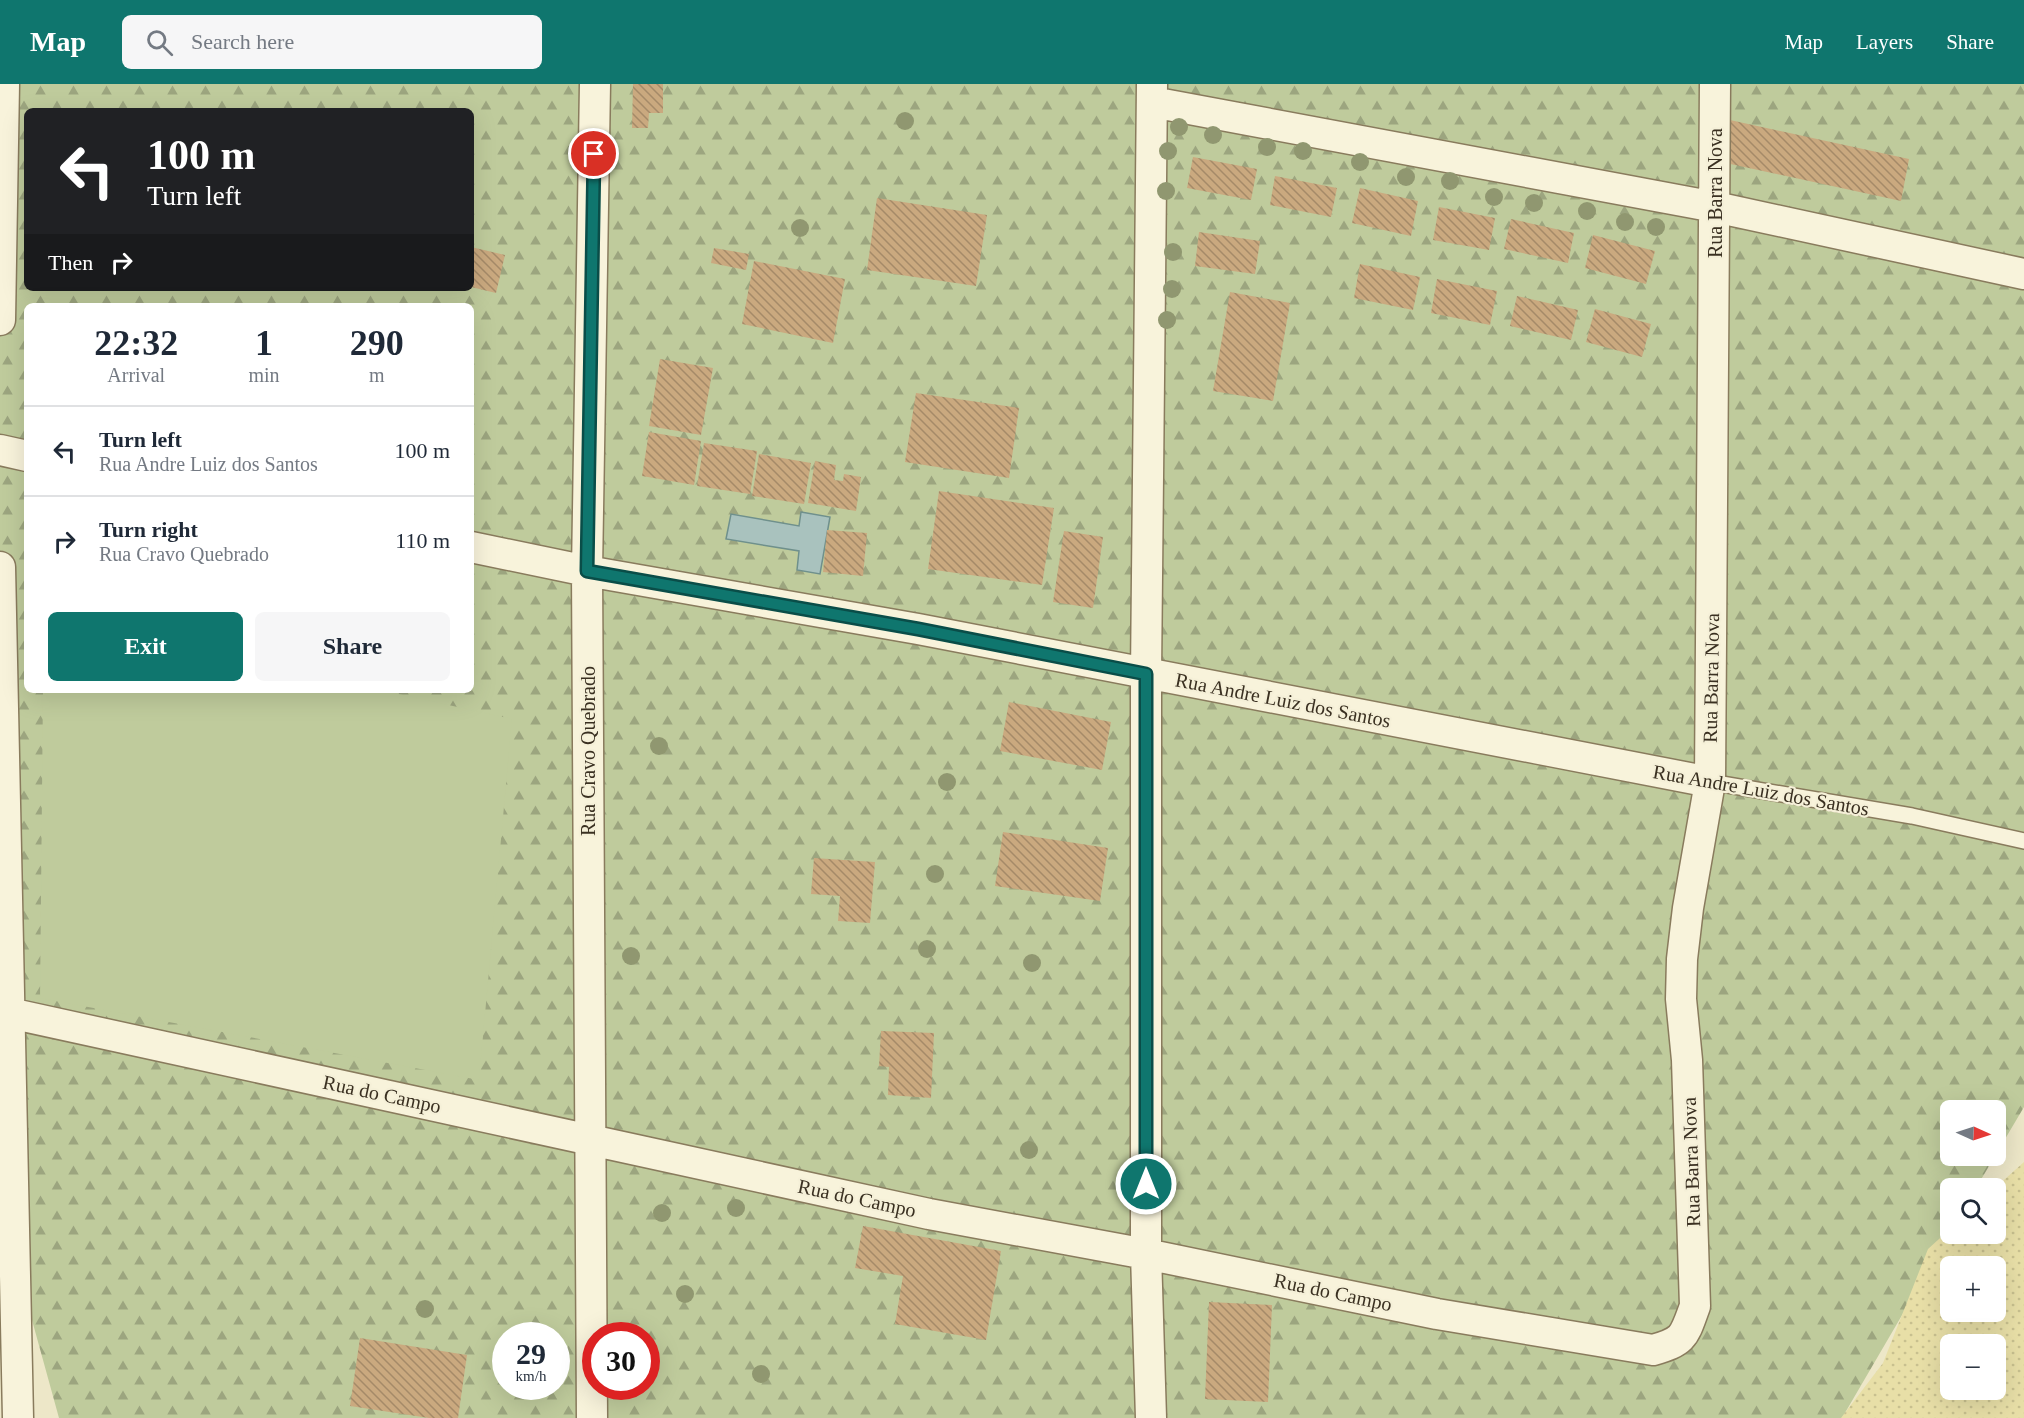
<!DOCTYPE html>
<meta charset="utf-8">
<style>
:root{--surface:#fff;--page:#f6f6f7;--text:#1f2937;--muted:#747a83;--line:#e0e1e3;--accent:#0f766e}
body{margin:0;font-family:Georgia,serif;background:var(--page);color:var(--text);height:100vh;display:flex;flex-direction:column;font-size:22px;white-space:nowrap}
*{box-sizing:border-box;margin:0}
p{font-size:20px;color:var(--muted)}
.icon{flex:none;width:33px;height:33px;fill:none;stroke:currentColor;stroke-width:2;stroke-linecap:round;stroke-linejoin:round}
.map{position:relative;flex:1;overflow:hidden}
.panel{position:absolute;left:24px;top:219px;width:450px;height:390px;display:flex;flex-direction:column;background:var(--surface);border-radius:9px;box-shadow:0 6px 24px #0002}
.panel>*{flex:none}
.guide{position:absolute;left:24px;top:24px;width:450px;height:183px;border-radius:9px;box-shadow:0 6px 24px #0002;background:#202124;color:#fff;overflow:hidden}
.needle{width:39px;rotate:93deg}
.buttons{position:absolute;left:1940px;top:1016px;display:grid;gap:12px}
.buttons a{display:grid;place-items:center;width:66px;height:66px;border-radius:9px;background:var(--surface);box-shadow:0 6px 24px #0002;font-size:30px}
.speed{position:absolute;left:492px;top:1238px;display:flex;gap:12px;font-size:30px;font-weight:700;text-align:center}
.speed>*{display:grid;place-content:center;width:78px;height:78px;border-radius:50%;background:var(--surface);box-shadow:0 6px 24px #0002;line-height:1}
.speed small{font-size:15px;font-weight:400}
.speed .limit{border:9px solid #d22;background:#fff;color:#111}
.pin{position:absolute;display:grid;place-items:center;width:51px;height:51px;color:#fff;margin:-26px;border:3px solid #fff;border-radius:50%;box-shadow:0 2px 6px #0007}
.me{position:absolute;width:66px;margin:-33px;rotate:0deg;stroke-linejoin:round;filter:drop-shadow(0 0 4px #0008)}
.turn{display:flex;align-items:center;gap:21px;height:126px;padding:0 24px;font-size:27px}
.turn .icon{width:78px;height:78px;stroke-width:2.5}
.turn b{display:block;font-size:42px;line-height:51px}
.then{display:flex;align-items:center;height:57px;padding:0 24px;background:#0003;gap:12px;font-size:22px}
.eta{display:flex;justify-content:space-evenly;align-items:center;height:102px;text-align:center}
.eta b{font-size:36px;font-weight:600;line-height:42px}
.cta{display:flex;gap:12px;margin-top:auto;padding:12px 24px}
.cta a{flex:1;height:69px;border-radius:9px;background:var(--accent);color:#fff;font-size:24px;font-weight:600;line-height:69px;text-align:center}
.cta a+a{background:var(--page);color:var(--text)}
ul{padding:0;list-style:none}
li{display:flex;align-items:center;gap:18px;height:90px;padding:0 24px;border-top:2px solid var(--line)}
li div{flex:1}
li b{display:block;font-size:22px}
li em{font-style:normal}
header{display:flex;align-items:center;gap:36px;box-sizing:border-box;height:84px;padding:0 30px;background:var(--accent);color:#fff}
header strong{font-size:28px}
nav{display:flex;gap:33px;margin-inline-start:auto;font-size:21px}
.search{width:420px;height:54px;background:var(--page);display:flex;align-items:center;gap:15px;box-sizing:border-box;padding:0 21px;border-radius:9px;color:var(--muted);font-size:22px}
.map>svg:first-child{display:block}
</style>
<header>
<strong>Map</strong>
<div class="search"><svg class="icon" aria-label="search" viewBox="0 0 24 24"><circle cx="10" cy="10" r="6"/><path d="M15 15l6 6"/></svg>Search here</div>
<nav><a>Map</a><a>Layers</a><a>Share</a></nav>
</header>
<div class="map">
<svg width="2024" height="1334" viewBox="0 0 2024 1334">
<defs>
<pattern id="forest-firs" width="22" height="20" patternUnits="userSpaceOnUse" patternTransform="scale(1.5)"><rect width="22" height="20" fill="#bfcb9c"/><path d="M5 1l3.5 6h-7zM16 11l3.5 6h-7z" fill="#9ca57f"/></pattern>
<pattern id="sand-dots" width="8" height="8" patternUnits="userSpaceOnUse" patternTransform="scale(1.5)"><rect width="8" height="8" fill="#e8dfa7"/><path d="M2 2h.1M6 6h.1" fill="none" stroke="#c8c08f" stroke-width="1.8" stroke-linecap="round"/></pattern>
<pattern id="building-back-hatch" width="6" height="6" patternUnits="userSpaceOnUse" patternTransform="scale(1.5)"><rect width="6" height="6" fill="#caa97f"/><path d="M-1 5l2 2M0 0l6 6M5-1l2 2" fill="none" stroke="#a58a68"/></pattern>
</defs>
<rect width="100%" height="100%" fill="#ede7c8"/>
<path fill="url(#forest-firs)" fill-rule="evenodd" d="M0 0H2024V1023L1976 1104H1950V1149L1842 1334H59L0 1120ZM27 27H471V204H27ZM27 222H471V606H27ZM1950 1026H1995V1071H1950ZM506 1251H556V1302H506ZM596 1251H646V1302H596Z"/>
<path fill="url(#sand-dots)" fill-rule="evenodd" d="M2024 1078V1334H1841L1883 1279 1928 1165 1950 1145V1149H1995V1104ZM1950 1182H1995V1227H1950ZM1950 1260H1995V1305H1950Z"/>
<path fill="#bfcb9c" d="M43 606H380L512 635 479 996 40 914Z"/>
<path fill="#a9c2be" stroke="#6f908c" stroke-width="1.5" d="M801 428 830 433 820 490 797 486 799 467 726 455 731 430 799 442Z"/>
<path fill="url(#building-back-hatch)" d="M633 0H663V29H649L648 44H632Z
M1730 36 1909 75 1901 117 1721 78Z
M1193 73 1257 85 1251 116 1187 104Z
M1275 92 1337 104 1331 133 1270 121Z
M1360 104 1418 117 1411 152 1352 139Z
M877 114 987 131 976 202 867 186Z
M1439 123 1495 134 1489 166 1433 156Z
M1511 135 1574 149 1568 179 1504 165Z
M1199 148 1260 157 1255 190 1195 182Z
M1593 151 1655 167 1646 200 1585 184Z
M471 163 505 171 496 209 471 203Z
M714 164 749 170 746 186 711 179Z
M754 177 845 195 833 259 742 240Z
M1360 180 1420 193 1413 226 1354 214Z
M1437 195 1497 207 1490 241 1431 229Z
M1230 208 1290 219 1273 317 1213 307Z
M1517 212 1578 226 1571 256 1510 242Z
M1595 225 1651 240 1642 273 1586 258Z
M660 275 713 284 701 351 649 342Z
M916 309 1019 324 1009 394 905 378Z
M649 348 701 357 694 401 642 392Z
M704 359 757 367 750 410 697 402Z
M759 370 811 379 804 420 752 412Z
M815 377 836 381 834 396 843 397 844 390 861 393 856 427 808 419Z
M939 407 1054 424 1042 501 928 485Z
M827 446 867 449 863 492 823 488Z
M1064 447 1103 453 1093 524 1053 518Z
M1009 618 1111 638 1102 686 1000 667Z
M1003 748 1108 764 1100 817 995 802Z
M814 774 875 778 870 839 838 837 840 812 811 810Z
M881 947 934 949 931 1014 888 1011 889 983 879 982Z
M863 1142 1001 1167 986 1256 895 1240 903 1192 855 1184Z
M1209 1218 1272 1221 1268 1318 1205 1315Z
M360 1254 467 1271 458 1334H429L350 1322Z"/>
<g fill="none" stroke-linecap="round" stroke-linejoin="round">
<defs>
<path id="service" d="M1710 698 1912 732 2024 757"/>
<path id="minor" d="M1152 18 1715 123 2024 190
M0 236 4 0
M0 366 27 372
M471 463 587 487 918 545 1710 698
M0 483 18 1334
M0 927 929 1130 1146 1170 1437 1230 1653 1266C1685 1257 1684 1252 1695 1222L1687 976 1681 915 1682 875 1688 824 1710 698 1715 0
M592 1334 587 487 595 0
M1151 1334 1146 1170V590L1152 0"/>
</defs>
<use href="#service" stroke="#897b5d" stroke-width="18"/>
<use href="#minor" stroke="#897b5d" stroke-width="33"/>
<use href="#service" stroke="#f8f3db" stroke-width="15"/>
<use href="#minor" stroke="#f8f3db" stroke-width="30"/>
</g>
<g fill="#909770">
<circle cx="905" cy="37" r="9"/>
<circle cx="1179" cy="43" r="9"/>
<circle cx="1213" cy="51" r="9"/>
<circle cx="1267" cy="63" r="9"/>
<circle cx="1168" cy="67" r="9"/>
<circle cx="1303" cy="67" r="9"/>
<circle cx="1360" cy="78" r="9"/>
<circle cx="1406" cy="93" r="9"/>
<circle cx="1450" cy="97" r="9"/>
<circle cx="1166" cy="107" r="9"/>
<circle cx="1494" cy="113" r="9"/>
<circle cx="1534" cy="119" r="9"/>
<circle cx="1587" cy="127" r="9"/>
<circle cx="1625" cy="138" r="9"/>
<circle cx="1656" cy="143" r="9"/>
<circle cx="800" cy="144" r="9"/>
<circle cx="1173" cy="168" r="9"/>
<circle cx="1172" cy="205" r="9"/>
<circle cx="1167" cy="236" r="9"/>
<circle cx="659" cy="662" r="9"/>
<circle cx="947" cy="698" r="9"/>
<circle cx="935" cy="790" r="9"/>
<circle cx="927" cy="865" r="9"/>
<circle cx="631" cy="872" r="9"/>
<circle cx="1032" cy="879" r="9"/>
<circle cx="1029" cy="1066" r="9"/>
<circle cx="736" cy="1124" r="9"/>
<circle cx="662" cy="1129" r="9"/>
<circle cx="685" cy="1210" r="9"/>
<circle cx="425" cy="1225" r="9"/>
<circle cx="761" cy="1290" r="9"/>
</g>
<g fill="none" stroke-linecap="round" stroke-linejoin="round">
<defs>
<path id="route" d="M594 70 587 487 918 545 1146 590V1100"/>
</defs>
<use href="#route" stroke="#0a4d48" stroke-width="15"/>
<use href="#route" stroke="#0f766e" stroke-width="10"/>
</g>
<g text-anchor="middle" stroke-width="4.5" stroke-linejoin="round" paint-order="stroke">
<g font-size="20" fill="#3a3021" stroke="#f5f0d8">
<text transform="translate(1715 109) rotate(-90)" y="7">Rua Barra Nova</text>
<text transform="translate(1711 594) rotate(-89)" y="7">Rua Barra Nova</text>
<text transform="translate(1283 616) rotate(11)" y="7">Rua Andre Luiz dos Santos</text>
<text transform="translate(588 667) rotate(-90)" y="7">Rua Cravo Quebrado</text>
<text transform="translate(1761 706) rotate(10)" y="7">Rua Andre Luiz dos Santos</text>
<text transform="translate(382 1010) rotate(12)" y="7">Rua do Campo</text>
<text transform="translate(1691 1078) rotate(-92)" y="7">Rua Barra Nova</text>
<text transform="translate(857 1114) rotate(12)" y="7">Rua do Campo</text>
<text transform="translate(1333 1208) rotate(12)" y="7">Rua do Campo</text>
</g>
</g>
</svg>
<div class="buttons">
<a><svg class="needle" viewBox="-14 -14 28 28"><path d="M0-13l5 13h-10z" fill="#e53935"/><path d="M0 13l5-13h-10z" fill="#747a83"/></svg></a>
<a><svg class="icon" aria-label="search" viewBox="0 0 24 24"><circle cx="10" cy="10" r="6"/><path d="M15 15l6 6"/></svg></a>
<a>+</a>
<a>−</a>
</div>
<div class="speed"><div>29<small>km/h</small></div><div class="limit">30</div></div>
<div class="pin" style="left:594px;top:70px;background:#d93025"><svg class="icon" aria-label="arrive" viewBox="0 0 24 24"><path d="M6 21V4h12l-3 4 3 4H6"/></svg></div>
<svg class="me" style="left:1146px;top:1100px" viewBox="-20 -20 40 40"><circle r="17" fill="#0f766e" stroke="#fff" stroke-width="3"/><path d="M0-11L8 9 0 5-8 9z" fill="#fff"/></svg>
<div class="guide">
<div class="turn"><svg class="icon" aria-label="left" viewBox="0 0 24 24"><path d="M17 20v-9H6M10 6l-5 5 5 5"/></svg><div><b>100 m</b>Turn left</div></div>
<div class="then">Then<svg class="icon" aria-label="right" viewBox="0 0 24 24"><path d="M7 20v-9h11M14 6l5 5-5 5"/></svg></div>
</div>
<section class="panel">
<div class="eta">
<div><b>22:32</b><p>Arrival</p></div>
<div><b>1</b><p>min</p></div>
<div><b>290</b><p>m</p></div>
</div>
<ul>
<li><svg class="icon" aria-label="left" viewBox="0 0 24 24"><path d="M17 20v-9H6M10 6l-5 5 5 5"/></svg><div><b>Turn left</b><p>Rua Andre Luiz dos Santos</p></div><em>100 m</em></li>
<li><svg class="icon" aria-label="right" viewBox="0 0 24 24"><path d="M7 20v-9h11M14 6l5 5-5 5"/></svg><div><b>Turn right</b><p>Rua Cravo Quebrado</p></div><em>110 m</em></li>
</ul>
<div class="cta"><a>Exit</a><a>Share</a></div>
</section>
</div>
